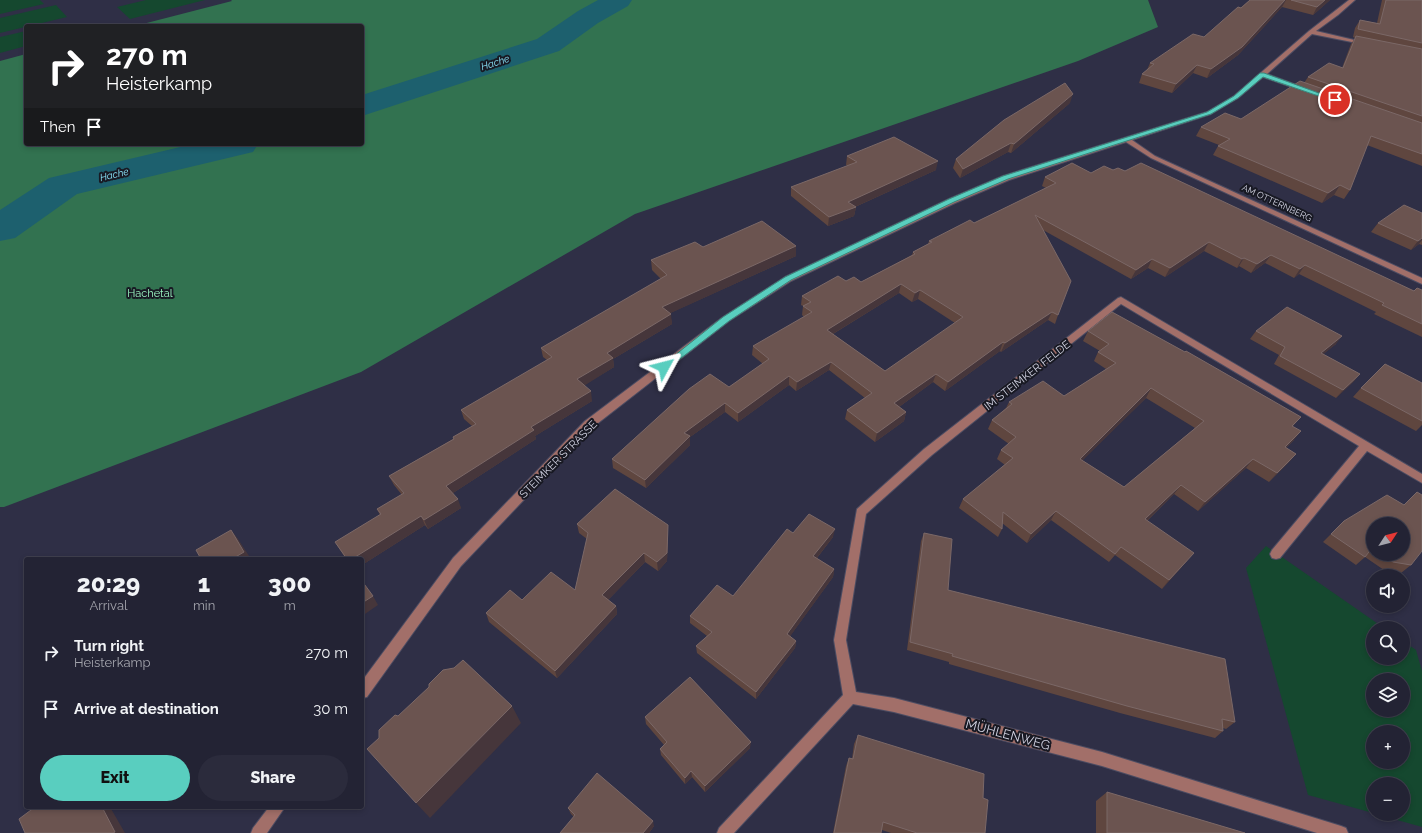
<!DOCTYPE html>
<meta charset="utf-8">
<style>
:root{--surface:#232334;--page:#2b2b3c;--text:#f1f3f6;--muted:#a3a4ac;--line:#40404f;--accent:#59cebf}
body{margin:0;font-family:Raleway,sans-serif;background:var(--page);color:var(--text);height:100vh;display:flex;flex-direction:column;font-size:15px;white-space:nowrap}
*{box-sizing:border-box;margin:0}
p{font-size:13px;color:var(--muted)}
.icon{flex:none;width:22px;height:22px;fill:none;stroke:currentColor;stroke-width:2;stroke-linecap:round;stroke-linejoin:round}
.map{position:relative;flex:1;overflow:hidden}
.panel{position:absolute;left:24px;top:557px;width:340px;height:252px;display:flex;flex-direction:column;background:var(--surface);border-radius:4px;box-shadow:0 2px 6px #0003,0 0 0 1px var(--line)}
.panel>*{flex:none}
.banner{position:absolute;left:24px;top:24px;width:340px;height:122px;border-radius:4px;box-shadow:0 2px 6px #0003,0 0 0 1px var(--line);background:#202124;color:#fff;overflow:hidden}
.needle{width:26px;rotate:54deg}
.fabs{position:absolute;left:1366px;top:517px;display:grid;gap:8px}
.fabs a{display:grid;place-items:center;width:44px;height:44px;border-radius:50%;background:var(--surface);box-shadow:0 2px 6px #0003,0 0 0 1px var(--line);font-size:20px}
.pin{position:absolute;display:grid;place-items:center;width:34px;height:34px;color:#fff;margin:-17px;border:2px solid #fff;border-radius:50%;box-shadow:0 1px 4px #0007}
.me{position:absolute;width:44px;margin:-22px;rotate:52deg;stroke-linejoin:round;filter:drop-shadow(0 0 3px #0008)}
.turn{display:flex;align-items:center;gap:14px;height:84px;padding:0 16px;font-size:18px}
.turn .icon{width:52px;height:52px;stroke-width:2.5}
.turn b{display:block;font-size:28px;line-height:34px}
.then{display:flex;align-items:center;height:38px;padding:0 16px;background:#0003;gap:8px;font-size:15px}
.eta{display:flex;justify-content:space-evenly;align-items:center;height:68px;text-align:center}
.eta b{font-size:24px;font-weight:800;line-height:28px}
.button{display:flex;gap:8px;margin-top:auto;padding:8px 16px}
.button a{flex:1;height:46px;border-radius:24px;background:var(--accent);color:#111;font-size:16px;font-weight:800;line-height:46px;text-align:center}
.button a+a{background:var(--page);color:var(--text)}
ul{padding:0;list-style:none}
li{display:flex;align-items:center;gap:12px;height:56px;padding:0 16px}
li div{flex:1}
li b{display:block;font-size:15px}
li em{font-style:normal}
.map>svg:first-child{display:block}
</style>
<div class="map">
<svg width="1422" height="833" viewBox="0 0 1422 833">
<rect width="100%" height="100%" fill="#2f2f46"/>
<path fill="#15482f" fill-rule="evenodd" d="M0 0H40L44 4 0 14Z
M146 0H205L130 19 117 7Z
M56 5 67 17 0 33V18Z
M26 31V46L0 53V37Z
M1266 546 1384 628H1373V658H1403V641L1416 650 1422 671V827L1376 814H1403V784H1373V813L1308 795 1246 568ZM1373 680H1403V710H1373ZM1373 732H1403V762H1373Z"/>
<path fill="#327250" d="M231 0H1148L1158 27 1078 61 635 214 361 372 4 507H0V61L26 54V144H362V26H135L232 1Z"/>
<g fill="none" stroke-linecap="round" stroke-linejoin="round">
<path fill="#1d606e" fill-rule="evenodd" d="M598 0H632L628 6 598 23 559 51 362 116V95L537 39 578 11Z
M193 144H258L253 152 77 194 15 238 0 241V210L49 178Z"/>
<defs>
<path id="minor" d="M1349 0H1355L1338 15 1316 31 1367 43V45L1312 34 1267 74 1307 89V91H1303L1263 77 1238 98 1211 114 1132 140 1155 156 1422 278V284L1151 158 1126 142 1009 180 955 203 791 281 729 321 593 427 461 566 367 697 362 698V681L453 558 585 421 723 317 785 277 949 199 1003 176 1207 112 1234 96 1309 31Z
M1121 297 1422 474V483L1367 451 1280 558 1276 559 1272 558 1270 554 1272 550 1359 446 1121 304 932 455 866 514 846 640 856 692 894 698 1102 752 1341 826 1346 828 1348 833H1317L1102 766 894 712 853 704 734 833H717L719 828 843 695 834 640 857 509 924 449 1118 298Z
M269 807H285L267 833H251L253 828Z"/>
</defs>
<use href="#minor" stroke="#4c4c62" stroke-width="2"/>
<use href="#minor" fill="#a26f69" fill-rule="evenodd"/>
</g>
<path fill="#5f463f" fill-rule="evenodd" d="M1250 0H1330L1313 15 1282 7 1238 55 1207 78 1193 73 1172 93 1139 83 1142 74 1147 70 1150 63 1204 37Z
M1382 0H1422V166L1367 145 1350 190 1344 199 1334 195 1322 203 1213 155 1218 146 1219 145 1196 136 1201 127 1241 119 1304 83 1308 77 1342 68 1351 44 1355 38 1353 37 1355 28 1360 20 1377 23Z
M1070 103 1011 153 1008 152 960 178 953 168 956 159Z
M847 156 936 170 855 207H856L854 216 828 226 791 196V187L848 166 846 165Z
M1113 170 1125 171 1414 291 1422 290V337L1374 314 1376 312 1299 274 1294 278 1265 263 1251 273 1239 266 1237 268 1204 251 1165 277 1148 268 1131 279 1043 230 1058 315 1055 324 1048 320 1001 352 1000 351 945 391 933 382 899 407 906 412 904 421 875 442 845 419 847 410 865 398 829 370 796 391 789 385 738 422 725 412 690 437V445L646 488 613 468 612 459 729 387 763 364 752 355 753 346 804 317 802 315 803 306 801 305 802 296 846 281 861 282 912 255 913 252 928 244 929 241 974 223 1046 188 1042 186 1045 177 1091 173ZM899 293 912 302 918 299 955 323 885 371 833 334Z
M1422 213V245L1419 244 1411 250 1371 232 1378 223Z
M703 247 796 256 670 313 672 324 613 359 614 367 584 385 592 401 535 436 536 439 453 493 461 508 428 529 425 525 362 565V559H346L335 542 380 515 377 509 402 495 394 485 389 476 453 439V437L472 426 464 419 461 410 547 360 543 357 541 348 661 279 652 270 651 260Z
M1088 331 1301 417 1293 426 1294 440 1286 448 1296 454 1288 463 1269 482 1246 468 1198 511 1174 494 1147 521 1187 561 1162 589 1115 555 1109 562 1051 520 1027 543 1002 523V529L998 537 959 508 963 499 1005 465 997 459 1001 450 1009 444 988 429 992 420 1006 408 1009 402 1064 396 1106 369 1094 361 1098 352 1100 351 1083 341ZM1146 398 1195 428 1124 487 1082 460Z
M1256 331 1336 344 1323 354 1360 374 1353 382 1336 398 1274 364 1279 355 1250 339Z
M1422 383V425L1416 431 1353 397 1361 388Z
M1417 492 1411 565 1401 573 1384 570 1365 557 1356 565 1323 542 1344 521 1404 505ZM1373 524 1403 554H1373Z
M577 524 668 533 667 561 658 571 645 562 608 600 616 606 617 614 557 678 489 622 486 613 522 600 575 590 587 539 579 533Z
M793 533 833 537 817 558 834 569 833 577 790 636 796 641 795 648 756 699 697 653 696 646 707 636 690 623V616L733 596Z
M924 533 948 590 1235 722 1226 729 1223 728V731L1215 738 1120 713 949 664V662L907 650 921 541Z
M645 717 750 748 705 792 692 777 685 784 661 755 660 749 664 745 646 724Z
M858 735 983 798 985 833H891L882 830 881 833H833L846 766 849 758 852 759 854 744Z
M1107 792 1245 833H1096V801Z
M568 808 654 826 649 833H560L574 817 571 814Z"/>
<path fill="#46363b" d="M1285 0H1286L1282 7 1238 55 1207 78 1211 69Z
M1325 0H1330L1313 15 1317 7Z
M1197 65 1193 73 1172 93 1176 84Z
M1073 94 1070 103 1011 153 1014 144Z
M1011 143 1008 152 960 178 963 169Z
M938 161 936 170 848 210 856 207 854 216 828 226 829 217 848 202Z
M1340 185 1334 195 1322 203 1328 193Z
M1422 238V240L1419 244 1411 250 1418 241Z
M1209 242 1204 251 1165 277 1170 268Z
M796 246V256L662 317V307Z
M1271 255 1265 263 1251 273 1257 264Z
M1244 258 1239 266 1237 268 1242 259Z
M1152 259 1148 268 1131 279 1136 270Z
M1305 265 1299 274 1294 278 1300 269Z
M901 284 899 293 826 338 827 330Z
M920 290 918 299 912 302 915 293Z
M1052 312 1048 320 1001 352 1005 343Z
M671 314 672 324 613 359 614 367 579 389 577 379 607 353Z
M1342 336 1336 344 1315 361 1321 353Z
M1003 342 1000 351 945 391 948 382Z
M831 362 829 370 796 391 797 382Z
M936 374 933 382 892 412 894 403Z
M1360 374 1353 382 1336 398 1343 390Z
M789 376V385L738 422V413Z
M1151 388 1146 398 1075 468 1080 459Z
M591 391 592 401 535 436 536 439 450 495 446 486 531 427Z
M725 403V412L690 437V445L646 488 645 480 684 433Z
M906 412 904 421 875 442 877 433Z
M1301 431 1294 440 1277 456 1285 447Z
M1296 454 1288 463 1269 482 1277 473Z
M1253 459 1246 468 1198 511 1205 502Z
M1181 485 1174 494 1139 528 1145 519Z
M458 499 461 508 428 529 424 520Z
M1056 511 1051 520 1027 543 1031 534Z
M421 516 425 525 362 565V559H352Z
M668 525V533L667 561 658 571 657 562Z
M835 529 833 537 812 564 813 556Z
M231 530 238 539 251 559H232Z
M644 553 645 562 604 604 602 595Z
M1194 553 1187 561 1162 589 1169 580Z
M834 569 833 577 786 642 787 634Z
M373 596 378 605 362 616V603Z
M616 606 617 614 557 678 555 671Z
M796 641 795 648 756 699V692Z
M512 706 521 723 430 818 416 803Z
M751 742 750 748 705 792V786Z
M691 771 692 777 685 784V778Z
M102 807H110L125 833H113Z
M653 821 654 826 649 833H643Z"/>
<path fill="#6b5450" stroke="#7b6867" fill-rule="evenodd" d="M1250 0H1285L1242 47 1211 69 1197 65 1176 84 1142 74 1154 64 1150 63 1193 34 1204 37 1238 7 1241 8Z
M1291 0H1325L1317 7Z
M1386 0H1422V43L1358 29 1360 20 1380 24Z
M1356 36 1422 49V116L1308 77 1329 63 1343 68Z
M1300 81 1422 123V154L1371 136 1350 190 1340 185 1328 193 1218 146 1230 139 1201 127 1225 113 1241 119Z
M1065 83 1073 94 1014 144 1011 143 963 169 956 159 1004 120Z
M894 137 938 161 848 202 856 207 829 217 791 187 857 162 847 156Z
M1072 163 1091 173 1104 166 1113 170 1118 168 1125 171 1141 163 1414 291 1417 288 1422 290V324L1382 305 1384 303 1305 265 1300 269 1271 255 1257 264 1244 258 1242 259 1209 242 1170 268 1152 259 1136 270 1035 215 1071 281 1058 315 1052 312 1005 343 1003 342 948 382 936 374 894 403 906 412 877 433 847 410 872 393 831 362 797 382 789 376 738 413 725 403 684 433 690 436 645 480 612 459 689 389 710 374 729 387 769 359 753 346 812 312 803 306 811 302 802 296 838 276 846 281 854 277 861 282 915 254 913 252 932 242 929 241 970 220 974 223 1056 183 1045 177ZM901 284 915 293 920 290 963 317 885 371 827 330Z
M1404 205 1422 213V238L1418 241 1378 223Z
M762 221 796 246 662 307 671 314 607 353 613 358 577 379 591 391 531 427 534 430 446 486 458 499 424 520 421 516 352 559H347L335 542 381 514 377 509 404 493 389 476 454 439 453 437 476 424 461 410 552 357 541 348 667 275 651 260 695 242 703 247Z
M1287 307 1342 336 1321 353 1360 374 1343 390 1280 356 1285 347 1256 331Z
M1112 312 1185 352 1186 351 1301 417 1292 426 1301 431 1285 447 1296 454 1277 473 1253 459 1205 502 1181 485 1145 519 1194 553 1169 580 1121 547 1115 554 1056 511 1031 534 1003 512 1002 529 963 499 1013 458 1001 450 1016 437 992 420 1012 404 1009 402 1043 381 1064 396 1116 363 1098 352 1109 344 1088 331ZM1151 388 1204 421 1124 487 1080 459Z
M1385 364 1422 383V421L1361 388Z
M615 489 668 525 667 553 657 562 644 553 602 595 616 606 555 671 486 613 510 590 522 600 551 572 575 590 588 533 577 524Z
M1417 492 1422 495V551L1411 565 1393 562 1381 554H1403V524H1373V549L1372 548 1365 557 1331 534 1344 521 1387 495 1404 505Z
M809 514 835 529 813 556 834 569 787 634 796 641 756 692 696 646 712 632 690 616 717 585 733 596 787 529 793 533Z
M231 530 244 552 232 559H201L196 550Z
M924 533 952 539 948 590 1225 659 1235 722 1222 719 1223 731 1127 706 952 656 953 654 910 642Z
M362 581 373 596 362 603Z
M463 660 512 706 416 803 367 749 379 738V730L395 715 398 716 429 687V684L443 670 454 668Z
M690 677 751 742 705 786 691 771 685 778 660 749 667 742 645 717Z
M858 735 984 774 983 798 988 800 985 833H917L883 822 881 833H834L849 758 853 759Z
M597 773 653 821 643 833H560L575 815 568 808Z
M1107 792 1245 833H1107Z
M35 807H102L115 832 113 833H25L19 819Z"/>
<path fill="#59cebf" stroke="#3a867c" d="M1260 73H1264L1338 100 1333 101 1263 77 1238 98 1211 114 1008 179 954 202 791 280 729 321 667 369 664 370 660 367 723 317 785 277 949 199 1003 176 1207 112 1234 96Z"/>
<g text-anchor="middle" stroke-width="4" stroke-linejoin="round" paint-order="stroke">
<g font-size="9" fill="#d0d1e0" stroke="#181923">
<text transform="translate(1277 203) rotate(25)" y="3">AM OTTERNBERG</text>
</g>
<g font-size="10" font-style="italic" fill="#8ae6fc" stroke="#181923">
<text transform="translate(495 62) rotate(-18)" y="4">Hache</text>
<text transform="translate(114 174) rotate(-13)" y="4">Hache</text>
</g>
<g font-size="11" fill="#9cf8c3" stroke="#181923">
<text x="150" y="297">Hachetal</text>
</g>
<g font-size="11" fill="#d0d1e0" stroke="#181923">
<text transform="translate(1027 375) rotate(-38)" y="4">IM STEIMKER FELDE</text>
<text transform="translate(558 459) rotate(-45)" y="4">STEIMKER STRASSE</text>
</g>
<g font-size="13" fill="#d0d1e0" stroke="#181923">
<text transform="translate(1008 734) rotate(15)" y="5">MÜHLENWEG</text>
</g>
</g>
</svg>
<div class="fabs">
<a><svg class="needle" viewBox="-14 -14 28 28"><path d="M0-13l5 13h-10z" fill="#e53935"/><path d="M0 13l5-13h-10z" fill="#a3a4ac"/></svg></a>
<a><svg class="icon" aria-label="sound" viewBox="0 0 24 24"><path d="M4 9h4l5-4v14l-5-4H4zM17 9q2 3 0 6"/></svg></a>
<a><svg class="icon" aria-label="search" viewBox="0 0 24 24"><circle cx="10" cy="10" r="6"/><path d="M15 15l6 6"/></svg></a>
<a><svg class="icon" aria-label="layers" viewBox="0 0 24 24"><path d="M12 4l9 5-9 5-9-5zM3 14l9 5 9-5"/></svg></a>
<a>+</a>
<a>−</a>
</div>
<div class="pin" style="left:1335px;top:100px;background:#d93025"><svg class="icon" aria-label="arrive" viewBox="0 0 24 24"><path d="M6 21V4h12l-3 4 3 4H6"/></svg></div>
<svg class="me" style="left:664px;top:367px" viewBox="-20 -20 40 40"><path d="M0-17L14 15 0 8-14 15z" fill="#59cebf" stroke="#fff" stroke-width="4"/></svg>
<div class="banner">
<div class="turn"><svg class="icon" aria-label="right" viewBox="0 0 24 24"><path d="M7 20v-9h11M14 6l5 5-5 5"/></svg><div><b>270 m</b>Heisterkamp</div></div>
<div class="then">Then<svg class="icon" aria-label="arrive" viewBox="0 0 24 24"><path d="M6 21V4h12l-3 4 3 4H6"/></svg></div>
</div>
<section class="panel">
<div class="eta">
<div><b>20:29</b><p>Arrival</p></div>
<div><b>1</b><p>min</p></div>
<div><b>300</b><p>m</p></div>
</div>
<ul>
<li><svg class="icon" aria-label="right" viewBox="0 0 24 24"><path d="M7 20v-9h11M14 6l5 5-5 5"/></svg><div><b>Turn right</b><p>Heisterkamp</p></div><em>270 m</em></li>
<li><svg class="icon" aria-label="arrive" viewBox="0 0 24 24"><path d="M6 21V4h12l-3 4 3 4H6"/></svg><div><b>Arrive at destination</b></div><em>30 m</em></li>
</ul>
<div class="button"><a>Exit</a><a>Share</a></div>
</section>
</div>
